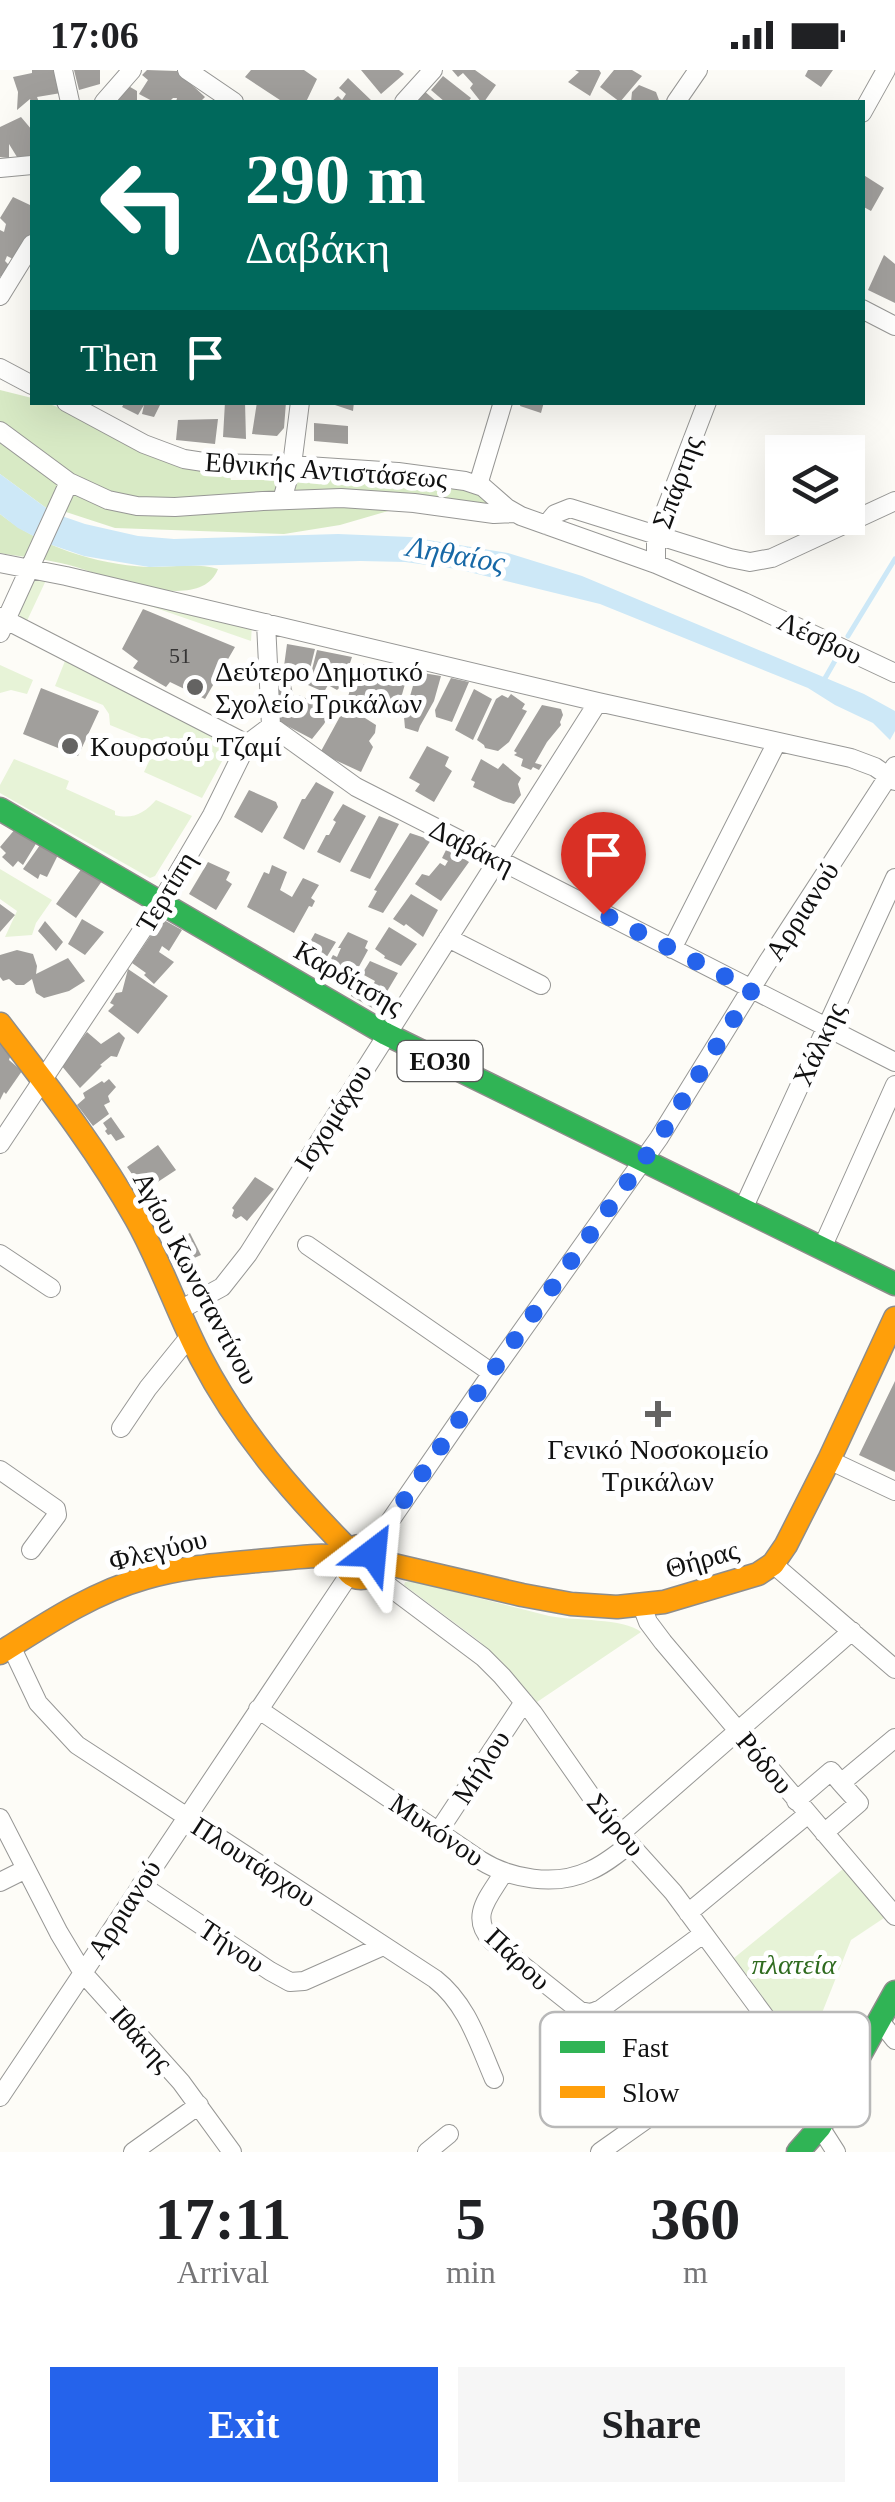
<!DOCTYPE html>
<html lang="en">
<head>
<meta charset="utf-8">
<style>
  :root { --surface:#fff; --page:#f6f6f6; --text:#202124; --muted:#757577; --accent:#2563eb }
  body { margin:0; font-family:Georgia,serif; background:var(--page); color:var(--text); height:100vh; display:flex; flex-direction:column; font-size:38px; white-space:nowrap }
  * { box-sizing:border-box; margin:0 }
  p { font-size:32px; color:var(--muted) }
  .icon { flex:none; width:55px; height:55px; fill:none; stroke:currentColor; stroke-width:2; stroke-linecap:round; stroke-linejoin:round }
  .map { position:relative; height:2082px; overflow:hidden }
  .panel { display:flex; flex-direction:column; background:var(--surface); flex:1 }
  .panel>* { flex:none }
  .hud { position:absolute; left:30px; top:30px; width:835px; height:305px; border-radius:0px; box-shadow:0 10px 40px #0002; background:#00695c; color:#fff; overflow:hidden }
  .buttons { position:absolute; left:765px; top:365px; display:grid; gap:20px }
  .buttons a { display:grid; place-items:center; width:100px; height:100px; border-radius:0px; background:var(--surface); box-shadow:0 10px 40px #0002; font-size:50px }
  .pin { position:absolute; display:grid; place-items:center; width:85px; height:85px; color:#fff; margin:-102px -42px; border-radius:50% 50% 50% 0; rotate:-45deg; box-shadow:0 0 10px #0007 }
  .pin .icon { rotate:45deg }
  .me { position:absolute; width:110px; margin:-55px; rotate:29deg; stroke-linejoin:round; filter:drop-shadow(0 0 8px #0008) }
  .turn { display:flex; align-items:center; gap:35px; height:210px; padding:0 50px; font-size:45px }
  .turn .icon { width:130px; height:130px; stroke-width:2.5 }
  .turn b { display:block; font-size:70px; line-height:85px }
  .then { display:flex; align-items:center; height:95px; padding:0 50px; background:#0003; gap:20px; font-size:38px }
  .eta { display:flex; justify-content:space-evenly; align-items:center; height:170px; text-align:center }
  .eta b { font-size:60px; font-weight:600; line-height:70px }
  .button { display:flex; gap:20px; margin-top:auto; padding:20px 50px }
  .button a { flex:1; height:115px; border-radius:0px; background:var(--accent); color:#fff; font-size:40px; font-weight:600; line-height:115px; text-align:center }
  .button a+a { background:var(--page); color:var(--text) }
  .status { display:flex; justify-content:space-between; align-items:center; height:70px; padding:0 50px; background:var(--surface); direction:ltr }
  .status svg { height:28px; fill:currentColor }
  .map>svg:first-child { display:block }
  .green { fill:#e7f3d7 }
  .forest { fill:#d8eac5 }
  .water { fill:#cde8f7 }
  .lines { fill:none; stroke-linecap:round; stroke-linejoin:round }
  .stream { stroke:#cde8f7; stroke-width:5 }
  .building { fill:#a19f9c }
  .street-casing { stroke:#979795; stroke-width:20 }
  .fast-casing { stroke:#8e8d8b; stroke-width:25 }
  .slow-casing { stroke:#8e8d8b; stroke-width:25 }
  .street { stroke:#fffffe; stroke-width:18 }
  .fast { stroke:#30b455; stroke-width:22 }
  .slow { stroke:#ff9f0a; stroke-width:22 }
  .route { stroke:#2563eb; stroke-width:18; stroke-dasharray:0 32.4 }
  .poi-dot { fill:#646362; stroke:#fff; stroke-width:4 }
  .labels { text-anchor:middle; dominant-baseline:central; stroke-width:10; stroke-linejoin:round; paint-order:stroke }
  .number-label { font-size:22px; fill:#353434 }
  .shield { fill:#fff; stroke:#585858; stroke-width:2.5 }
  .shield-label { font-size:25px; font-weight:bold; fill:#111 }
  .street-label { font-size:28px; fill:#111; stroke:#fff }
  .poi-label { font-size:28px; fill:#111; stroke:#fff; text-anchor:start }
  .park-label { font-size:28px; font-style:italic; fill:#2f6b1f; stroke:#fff }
  .water-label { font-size:30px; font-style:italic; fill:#1768a6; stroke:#fff }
  .key { fill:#fff; stroke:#b8b8b8; stroke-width:2.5 }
  .key-label { font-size:28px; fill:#111 }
</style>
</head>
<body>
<div class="status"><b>17:06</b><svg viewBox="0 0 49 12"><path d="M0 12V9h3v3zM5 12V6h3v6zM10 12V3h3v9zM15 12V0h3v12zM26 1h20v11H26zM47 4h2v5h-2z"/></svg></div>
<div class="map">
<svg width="895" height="2082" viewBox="0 0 895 2082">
  <rect width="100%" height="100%" fill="#fdfcf7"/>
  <path class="green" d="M33,504L48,506L25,555L12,549Z
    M124,527L252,554L251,571Z
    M67,586L233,671L202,728L144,702L151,687L144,669L110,655L109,644L103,635L55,616Z
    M0,595L33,610L27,624L11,620L0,623Z
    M14,689L69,711L66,719L115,741V745C132,750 145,743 156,730L192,746L155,806L150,808L0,723V715Z
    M0,799L52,830L36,853L32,865L5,867L17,841L0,829Z
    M412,1511L549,1546C574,1551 624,1548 641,1562L537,1632L501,1591L479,1571L404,1515L405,1512Z
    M843,1799L884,1848L851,1870L820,1948L794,1970L734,1888Z"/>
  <path class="forest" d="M0,320L32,328V332L46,333L55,336L116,364L228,398L231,410H294L304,401L367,403L480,421L490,432L491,436L426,430L340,455L284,464L115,458L66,442L53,443L0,404Z
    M0,444C42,477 94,494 147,497C172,498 194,492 218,499C200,546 102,504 69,495C46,489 23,487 0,483Z"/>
  <path class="water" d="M0,404L53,443L85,454L138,466L174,469L338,464L410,467L508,483L582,506L864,624L895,641V661L890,670L873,653L835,635L808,618L600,534L457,499L405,492L360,491L149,497L84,486L49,474L18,458L0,444Z"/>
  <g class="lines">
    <path class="stream" d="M848,566L895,489
      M824,610L836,589"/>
  </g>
  <path class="building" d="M32,0H55L61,23L37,27L39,32H31L30,29L17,40L18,22L13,7L32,3Z
    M74,0H100V14L79,20Z
    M147,0L177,1L205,27L200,32H176L177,28H173L169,32H154L139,24L148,10L142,5Z
    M251,0H304L317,9L306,32H283L245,7Z
    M361,0H399L404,4L381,24Z
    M452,0H475L496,15L484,32H481L470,18L473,14L463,3L458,7Z
    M575,0H599L601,3L590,26L568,12L579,2Z
    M614,0H632L642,6L620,32L600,17Z
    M808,0H833L821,17L805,6Z
    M443,6L471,28L468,32H445L431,20Z
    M348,8L373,32H331L338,26L342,30L346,24L339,18Z
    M125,14L137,21V32H111Z
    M639,15L656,22L659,30L657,32H631L632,22Z
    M423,20L437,32H412Z
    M21,47L32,60V88L17,87L9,74V88L0,87V57Z
    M862,104L884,118L871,141L862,136Z
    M13,127L30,135L32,129V165L15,190L7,186L5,191L12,198L4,209L0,206V160L4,162L6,154L0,148Z
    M884,185L895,194V233L868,220Z
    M125,332H156L160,335L154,347L142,344L144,335L138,345L122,337Z
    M225,332H245L246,369L223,367Z
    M257,332H286L284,358L277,366L252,364Z
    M329,332H354L353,341L329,333Z
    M521,332H544L541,343L520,336Z
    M218,349L215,374L176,370L178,350Z
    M314,353L348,356V374L314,371Z
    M143,539L235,577L205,629L170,612L166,617L133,598L138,591L122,579Z
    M287,574L315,579L306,615L282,611Z
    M317,580L352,587L343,614L337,620L328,615L324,622L308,615Z
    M358,593L381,598L379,606L383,602L407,607L397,642L390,647L371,640L373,631L364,628L347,630Z
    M417,602L441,606L434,631L420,656L418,662L405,658L404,647Z
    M451,608L469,612L452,652L436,647L435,640Z
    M277,614L291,615L295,632L299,625L313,632L315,627L334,632L328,640L330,643L324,654L312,669L278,651Z
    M41,618L99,641L78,686L23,664Z
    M474,619L492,629L473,670L455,660Z
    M511,624L525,634L522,639L527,641L509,672L498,681L485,678L484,675L477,670L496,629L502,625L508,628Z
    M542,635L561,639L563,645L560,652L561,655L547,672L535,693L542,695L539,700L533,697L531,700L521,696L523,689L514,685L517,683L514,681Z
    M343,641L365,648L376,655L375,663L369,671L373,677L361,702L320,683Z
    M427,676L449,687L445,696L452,701L434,732L415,721L420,714L409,708Z
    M481,689L498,699L503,693L521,708L518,714L521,725L514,734L503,731L473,717L475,712L471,710Z
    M316,712L334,722L304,780L283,768L302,729H305Z
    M249,720L276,732L278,737L262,763L234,747Z
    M343,734L366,746L340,793L317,782L326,765H329L336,752L333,750Z
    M379,746L399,754L370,809L350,801Z
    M16,758L37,772L23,795L18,791L13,797L2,787L6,783L0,777Z
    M410,763L431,770L383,843L368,837L377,821L374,820Z
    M40,775L59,783L47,807L40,804L38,809L23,799Z
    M447,778L469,792L441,831L415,814L422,804L429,806L440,793L445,796L448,791L442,788Z
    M208,792L230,802L226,810L232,814L216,840L189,824Z
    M272,795L287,802L280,820L292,827L303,808L319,815L311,828L315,831L312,837L309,836L294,863L247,837L264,802L269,804Z
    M82,798L102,811L76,848L56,834Z
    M411,824L438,840L423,867L406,854L404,856L393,849Z
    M0,834L15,845L0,862Z
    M82,849L104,862L85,885L68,874Z
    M162,849L182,860L169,881L162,876L159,882L174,892L154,914L144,905L146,903L132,893Z
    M45,851L63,872L56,881L38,861Z
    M389,857L417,874L401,896L384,888L385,886L375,879Z
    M348,862L368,871L365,878L368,880L356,902L353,901L344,918L322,905L333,885L337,887L341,878H338Z
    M315,863L336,872L318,901L299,891Z
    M17,880L33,884L37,896L36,904L68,888L85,911L69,921L44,928L36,923L32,909L24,915H16L9,909L3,911L0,907V885Z
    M370,891L398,903L376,940L351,926L356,915L370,921L375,911L362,904Z
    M128,899L168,926L138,964L108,941L114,935L110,933L116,923L122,922Z
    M87,962L101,974L119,962L125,968L117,987L111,986L100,995L102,996L80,1018L61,995Z
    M0,968L11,984L9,990L22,1001L6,1024L4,1022L0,1030Z
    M109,1009L116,1017L108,1026L110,1032L104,1035L109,1044L93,1056L77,1035L85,1028L83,1023L102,1011L104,1013Z
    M111,1047L125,1067L116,1071L111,1064L108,1065L105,1061L107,1059L103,1053Z
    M158,1075L176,1100L144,1121L127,1097Z
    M255,1107L274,1119L247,1151L241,1146L236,1149L232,1146L234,1140L232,1138Z
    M190,1163L201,1185L192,1189L188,1183L184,1185L181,1180L172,1184L167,1174Z
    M895,1311V1402L859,1385Z"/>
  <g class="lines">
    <g class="street-casing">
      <path id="street" d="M63,0L70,32
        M187,0L234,32
        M104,32L132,0
        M404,32L433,0
        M676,32L698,0
        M862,43L886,0
        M0,98L32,95
        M0,226L32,174
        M862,239L895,256
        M0,298L32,315
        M66,332L144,374L184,389L210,393L292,395L398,402L465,411L483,417L507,438L521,446L656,494L744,532L895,603
        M0,361L69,412L108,430L137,436L175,437L263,431L341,428L414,433L494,444L515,443
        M478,415L503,332
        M282,430L292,395L300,332
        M546,455L555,444L570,438L730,488L750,492L772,488L895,431
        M0,493L66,506L598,632L851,688L875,697L895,711
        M656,494V465L707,332
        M0,547L247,674
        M0,563L69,412
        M271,656L356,717L895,992
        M448,868L541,915
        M672,879L777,672
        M0,1074L161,832L212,745L247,674L271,656L266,553
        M743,1139L895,808
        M307,1175L492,1303
        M822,1178L895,1015
        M0,1184L51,1218
        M178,1241L222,1217L248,1184L598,632
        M121,1358L148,1318L190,1266
        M829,1390L895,1421
        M0,1400L56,1439L57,1445L31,1480
        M370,1480L492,1303L659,1068L767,893L895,696
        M773,1494L895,1599
        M373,1502L391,1518L483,1587L502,1606L533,1643L607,1749L673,1822L831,2036
        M642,1536L648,1552L663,1572L895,1846
        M11,1576L38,1633L77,1675L435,1909C467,1934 478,1972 494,2009
        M258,1639L480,1790C510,1809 555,1817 589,1801C604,1795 617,1784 630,1774
        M796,1731L831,1701L841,1713L895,1668
        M0,1748L59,1863L83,1903L181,2012L232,2082
        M438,1762L524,1632
        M824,1763L859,1733L841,1713
        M620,1764L852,1561
        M504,1802C490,1826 468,1846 492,1871L580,1941L591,1943L601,1939L703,1864
        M0,1812L26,1799
        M141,1815L270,1901L290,1912L304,1911L383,1876
        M688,1843L808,1744
        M880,1951L895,1970
        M0,2027L345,1511L348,1502
        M820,2057L836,2082
        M133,2082L199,2035
        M427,2082L449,2064
        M600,2082L773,1960"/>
    </g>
    <g class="fast-casing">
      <path id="fast" d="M0,739L386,964L895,1214
        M798,2082L820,2057L895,1922"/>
    </g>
    <g class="slow-casing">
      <path id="slow" d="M0,954C48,1017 97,1079 136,1149C161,1193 177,1242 201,1288C239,1361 292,1423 350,1481
        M345 1492a16 16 0 1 1 32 0a16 16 0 1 1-32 0Z
        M376,1491L522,1525L571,1534L617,1537L664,1532L758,1504L773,1494L786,1475L829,1390L895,1248
        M0,1583C46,1554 92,1523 145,1508C185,1496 227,1494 268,1490C295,1488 320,1483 346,1488"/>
    </g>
    <use href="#street" class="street"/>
    <use href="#fast" class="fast"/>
    <use href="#slow" class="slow"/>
  </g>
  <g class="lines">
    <path class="route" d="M373,1483L370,1480L492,1302L659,1068L752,920L603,844"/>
  </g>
  <g class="poi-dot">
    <circle cx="195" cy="617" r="10"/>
    <circle cx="70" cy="676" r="10"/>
    <path d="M653 1329h10v10h10v10h-10v10h-10v-10h-10v-10h10z"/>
  </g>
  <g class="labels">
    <g class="number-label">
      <text x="180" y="585">51</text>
    </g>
    <rect class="shield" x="397.5" y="971" width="85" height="40" rx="8"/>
    <g class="shield-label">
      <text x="440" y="991">ΕΟ30</text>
    </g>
    <g class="street-label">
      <text transform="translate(326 400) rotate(4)">Εθνικής Αντιστάσεως</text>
      <text transform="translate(677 412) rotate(-70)">Σπάρτης</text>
      <text transform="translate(820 568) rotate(25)">Λέσβου</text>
      <text transform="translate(472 777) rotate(27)">Δαβάκη</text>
      <text transform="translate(166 822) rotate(-59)">Τερτίπη</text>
      <text transform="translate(802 841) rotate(-57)">Αρριανού</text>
      <text transform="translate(349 908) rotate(30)">Καρδίτσης</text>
      <text transform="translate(819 974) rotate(-65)">Χάλκης</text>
      <text transform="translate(333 1047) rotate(-58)">Ισχομάχου</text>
      <text transform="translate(196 1208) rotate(62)">Αγίου Κωνσταντίνου</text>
      <text transform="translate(158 1480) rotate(-14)">Φλεγύου</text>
      <text transform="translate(702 1489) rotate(-16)">Θήρας</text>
      <text transform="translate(765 1693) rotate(50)">Ρόδου</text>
      <text transform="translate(481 1697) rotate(-57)">Μήλου</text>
      <text transform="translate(616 1755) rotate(50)">Σύρου</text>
      <text transform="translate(437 1760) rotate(34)">Μυκόνου</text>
      <text transform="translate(254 1792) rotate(33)">Πλουτάρχου</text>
      <text transform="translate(124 1839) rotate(-57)">Αρριανού</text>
      <text transform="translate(232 1876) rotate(34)">Τήνου</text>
      <text transform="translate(518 1889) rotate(43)">Πάρου</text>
      <text transform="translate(142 1969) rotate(48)">Ιθάκης</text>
    </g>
    <g class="poi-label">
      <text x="215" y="601">Δεύτερο Δημοτικό<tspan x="215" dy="32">Σχολείο Τρικάλων</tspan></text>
      <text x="90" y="676">Κουρσούμ Τζαμί</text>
      <text x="658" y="1379" text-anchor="middle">Γενικό Νοσοκομείο<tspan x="658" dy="32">Τρικάλων</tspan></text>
    </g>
    <g class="park-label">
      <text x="794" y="1894">πλατεία</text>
    </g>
    <g class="water-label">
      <text transform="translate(456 484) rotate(10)">Ληθαίος</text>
    </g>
  </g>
  <rect x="540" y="1942" width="330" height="115" rx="15" class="key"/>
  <rect x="560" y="1971" width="45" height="12" fill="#30b455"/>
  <rect x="560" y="2016" width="45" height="12" fill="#ff9f0a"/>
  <g class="key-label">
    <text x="622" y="1987">Fast</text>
    <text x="622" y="2032">Slow</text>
  </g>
</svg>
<div class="buttons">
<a><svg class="icon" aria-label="layers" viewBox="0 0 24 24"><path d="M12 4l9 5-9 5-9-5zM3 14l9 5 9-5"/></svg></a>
</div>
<div class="pin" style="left:603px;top:844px;background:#d93025"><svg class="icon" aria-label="arrive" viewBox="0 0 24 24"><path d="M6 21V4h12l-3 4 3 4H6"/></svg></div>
<svg class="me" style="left:373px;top:1483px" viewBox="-20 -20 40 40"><path d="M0-17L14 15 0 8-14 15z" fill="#2563eb" stroke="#fff" stroke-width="4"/></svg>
<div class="hud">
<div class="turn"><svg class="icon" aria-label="left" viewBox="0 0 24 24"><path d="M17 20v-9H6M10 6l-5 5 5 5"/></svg><div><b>290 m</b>Δαβάκη</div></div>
<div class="then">Then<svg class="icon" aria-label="arrive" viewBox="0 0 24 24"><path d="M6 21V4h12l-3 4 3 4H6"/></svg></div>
</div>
</div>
<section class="panel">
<div class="eta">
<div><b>17:11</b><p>Arrival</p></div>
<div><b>5</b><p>min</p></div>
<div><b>360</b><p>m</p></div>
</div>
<div class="button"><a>Exit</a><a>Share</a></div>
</section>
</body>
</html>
